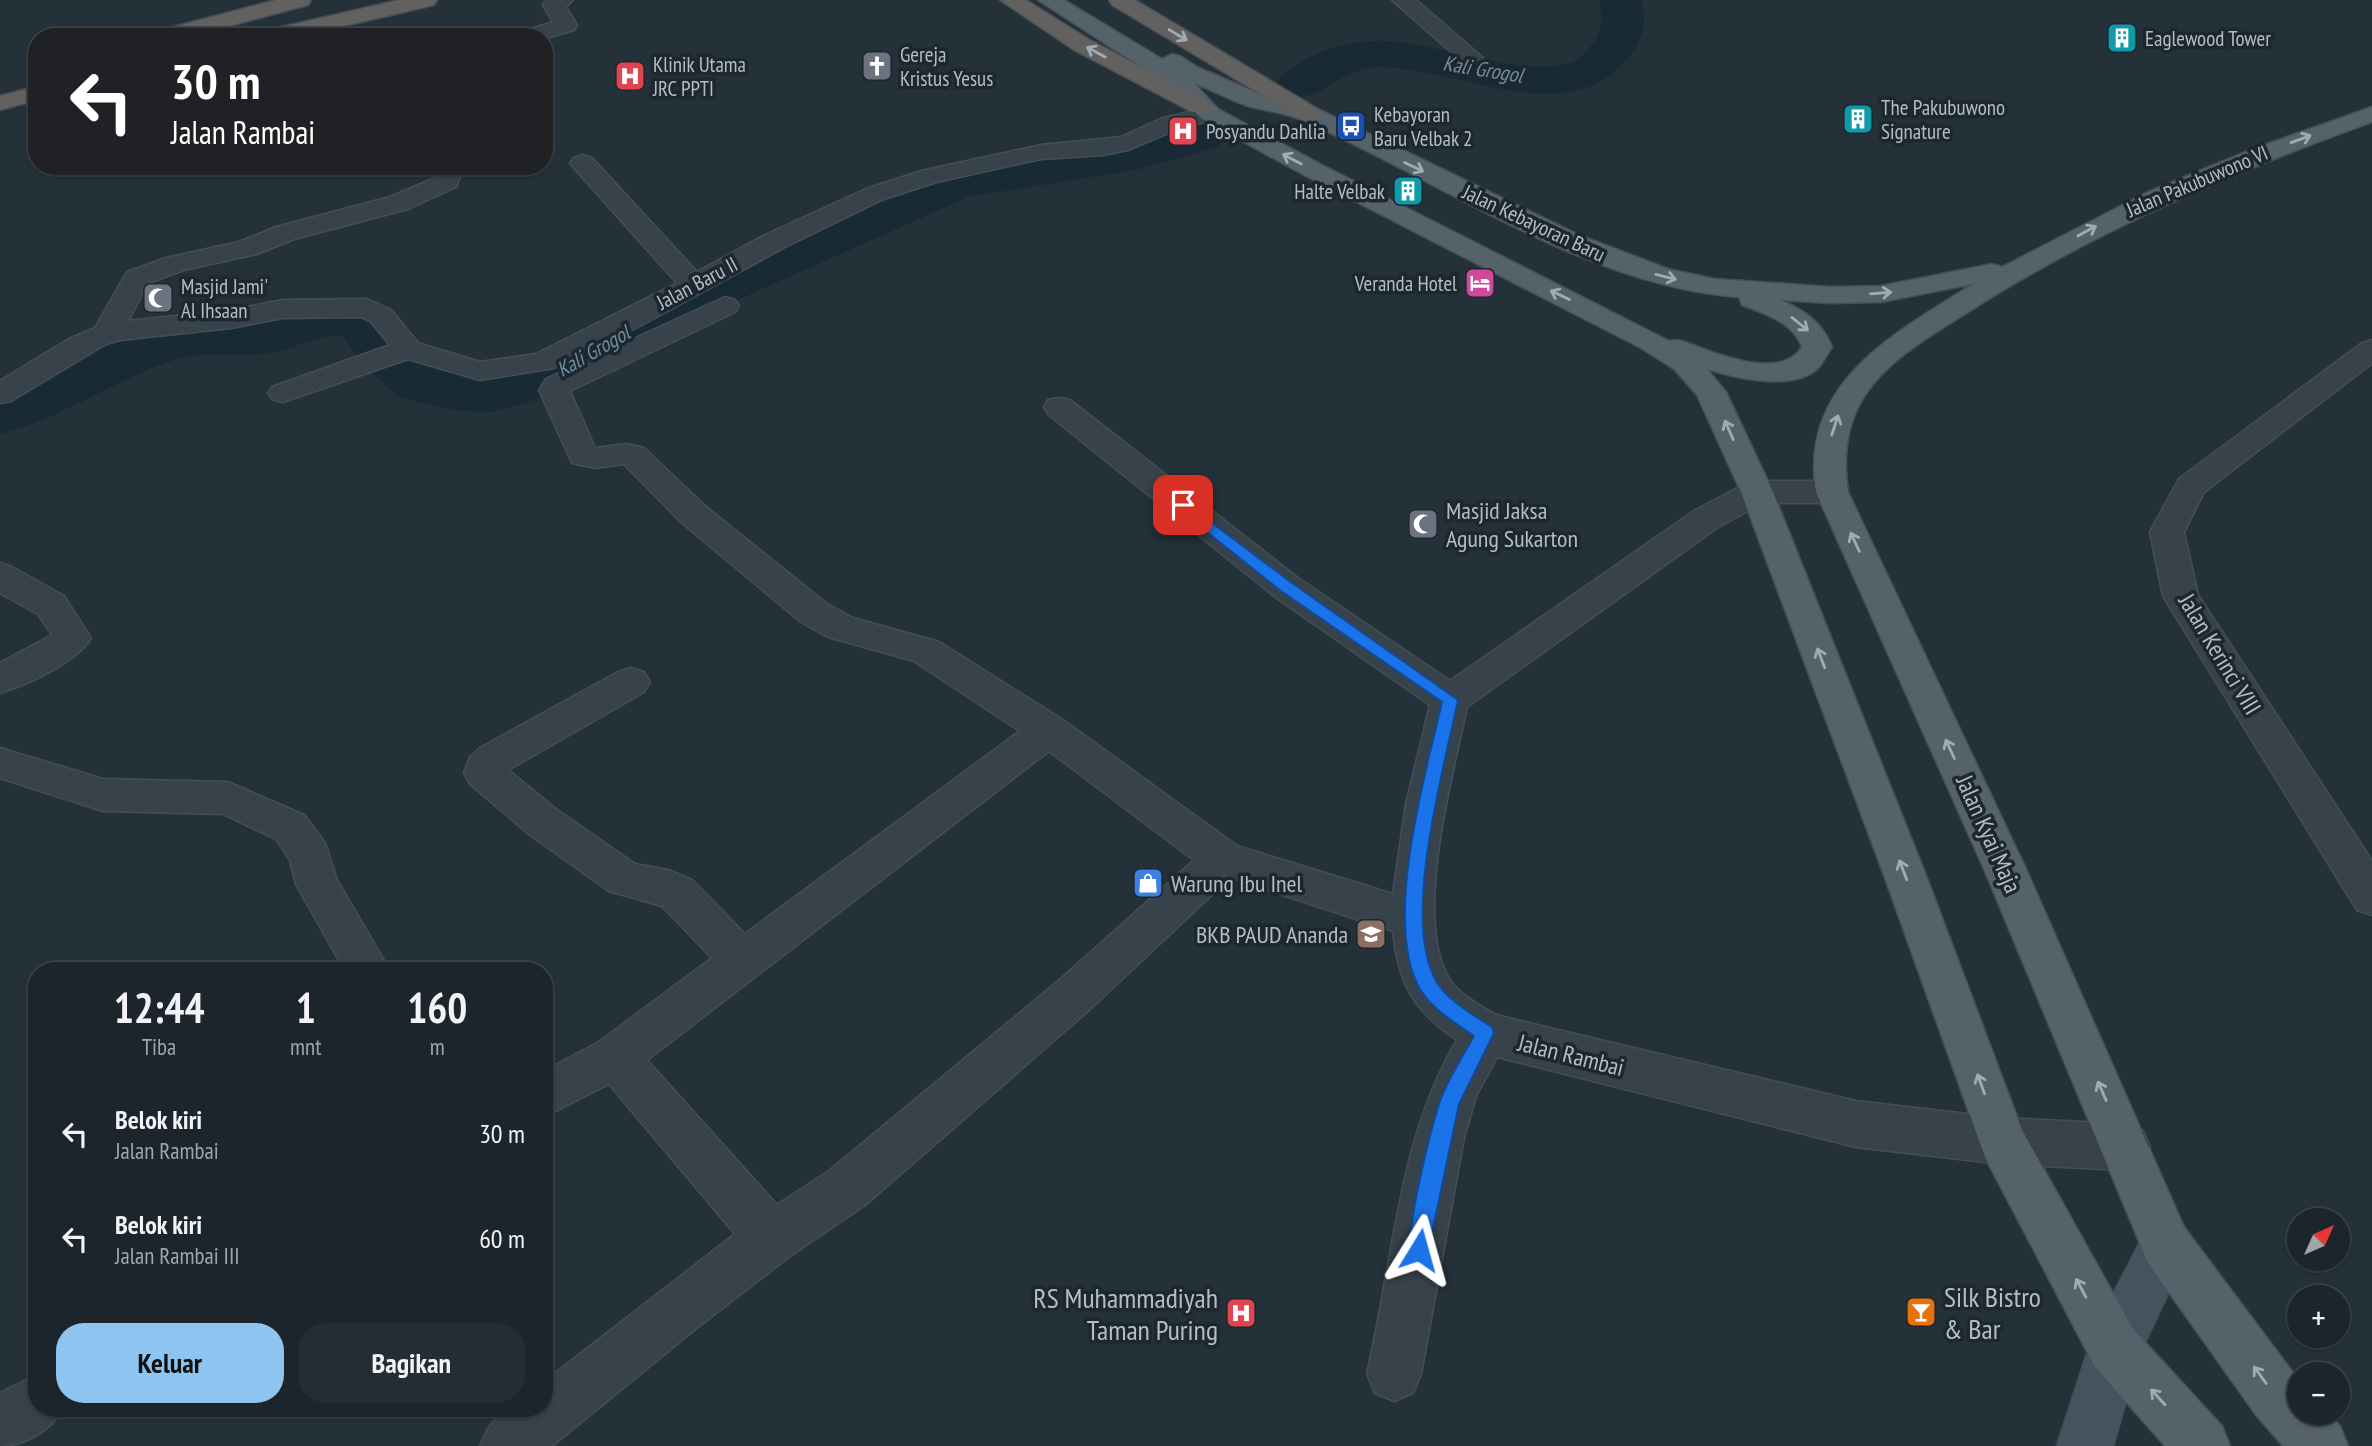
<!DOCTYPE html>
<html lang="id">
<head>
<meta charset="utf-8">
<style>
  :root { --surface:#1b252b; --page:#242d33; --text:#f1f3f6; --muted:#a0a5a9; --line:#394247; --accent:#8dc5f0 }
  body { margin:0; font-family:"PT Sans Narrow",sans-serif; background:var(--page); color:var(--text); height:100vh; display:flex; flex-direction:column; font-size:26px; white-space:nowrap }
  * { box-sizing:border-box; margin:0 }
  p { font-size:23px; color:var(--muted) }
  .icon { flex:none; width:38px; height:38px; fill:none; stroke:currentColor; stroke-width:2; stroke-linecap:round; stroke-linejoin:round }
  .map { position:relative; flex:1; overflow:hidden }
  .sheet { position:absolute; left:28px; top:962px; width:525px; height:455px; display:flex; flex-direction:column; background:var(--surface); border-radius:28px; box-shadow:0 2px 5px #0004,0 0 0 2px var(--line) }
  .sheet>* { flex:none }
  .guide { position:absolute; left:28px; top:28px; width:525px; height:147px; border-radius:28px; box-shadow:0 2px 5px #0004,0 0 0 2px var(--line); background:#202124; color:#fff; overflow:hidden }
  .needle { width:46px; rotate:45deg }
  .tools { position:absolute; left:2287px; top:1208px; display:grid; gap:14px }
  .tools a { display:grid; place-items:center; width:63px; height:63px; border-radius:50%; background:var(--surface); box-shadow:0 2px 5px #0004,0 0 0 2px var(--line); font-size:35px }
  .pin { position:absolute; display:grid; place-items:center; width:60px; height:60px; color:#fff; margin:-30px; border-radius:14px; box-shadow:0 4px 10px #0006 }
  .me { position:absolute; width:77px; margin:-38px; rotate:8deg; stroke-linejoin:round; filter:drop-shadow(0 0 5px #0008) }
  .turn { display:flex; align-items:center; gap:24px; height:147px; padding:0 28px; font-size:32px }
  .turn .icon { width:91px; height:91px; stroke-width:2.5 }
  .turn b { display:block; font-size:49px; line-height:60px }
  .eta { display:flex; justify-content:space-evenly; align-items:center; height:119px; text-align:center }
  .eta b { font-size:42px; font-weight:600; line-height:49px }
  .action { display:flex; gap:14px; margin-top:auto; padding:14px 28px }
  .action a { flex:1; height:80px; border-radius:28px; background:var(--accent); color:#111; font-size:28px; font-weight:600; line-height:80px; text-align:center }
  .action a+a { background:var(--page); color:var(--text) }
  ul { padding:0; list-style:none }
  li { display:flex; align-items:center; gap:21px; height:105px; padding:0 28px }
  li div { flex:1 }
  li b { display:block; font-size:26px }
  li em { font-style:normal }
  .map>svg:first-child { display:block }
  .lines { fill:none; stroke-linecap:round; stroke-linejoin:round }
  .river { fill:#182a36; fill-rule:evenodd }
  .minor-casing { stroke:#444e56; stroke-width:3 }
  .secondary-casing { stroke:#444e56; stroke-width:3 }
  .primary-casing { stroke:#444e56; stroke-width:3 }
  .trunk-casing { stroke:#434d55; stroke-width:3 }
  .minor { fill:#37424a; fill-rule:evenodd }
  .secondary { fill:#46525d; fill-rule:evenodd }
  .primary { fill:#55626a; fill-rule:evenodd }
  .trunk { fill:#626160; fill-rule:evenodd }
  .oneway { stroke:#a3abb2 }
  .oneway2 { stroke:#a0abb4 }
  .route { fill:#1a73e8; stroke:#114b97; stroke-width:2 }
  .labels { text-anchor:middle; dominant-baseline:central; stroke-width:7; stroke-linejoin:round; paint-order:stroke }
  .far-poi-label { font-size:21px; fill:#b3bdc6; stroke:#1d272f; text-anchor:start }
  .far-water-label { font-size:21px; font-style:italic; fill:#6e8ea2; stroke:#1d272f }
  .far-street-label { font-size:21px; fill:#b3bdc6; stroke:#1d272f }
  .poi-label { font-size:24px; fill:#b3bdc6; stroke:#1d272f; text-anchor:start }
  .street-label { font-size:24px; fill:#b3bdc6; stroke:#1d272f }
  .near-poi-label { font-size:28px; fill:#b3bdc6; stroke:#1d272f; text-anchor:start }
</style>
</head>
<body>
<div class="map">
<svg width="2372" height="1446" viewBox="0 0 2372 1446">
  <rect width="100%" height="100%" fill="#243139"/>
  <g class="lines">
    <path class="river" d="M1599,0H1641C1648,24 1643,40 1627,59C1568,133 1452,65 1376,67C1336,69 1324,105 1282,95L1275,85C1297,54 1350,39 1386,41C1435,43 1524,77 1567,64C1575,62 1583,55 1588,49C1603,34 1604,20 1599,0Z
      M1201,123L1218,127L1225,137L1218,147L1139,169L968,197L666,332L566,391L493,412L451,410L399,397L362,364L343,336C317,335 296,348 271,353C239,358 205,350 174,360C114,380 60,419 0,434V392L72,359L142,333L194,322L263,319L322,301L360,303L380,308L408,344L441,371L490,376L524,365L626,308L933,175L1013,158L1139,139Z"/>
    <g class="minor-casing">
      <path id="minor" d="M546,0H573L566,7L577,25L574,30L544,39V37H518L521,32L553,22L543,5Z
        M1392,0H1416L1484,59L1481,64H1465Z
        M495,30L507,32L510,37H484L487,32Z
        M1210,107L1218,109L1222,114L1218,119L1180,128L1128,150L1103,155L1041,159L937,182L884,199L785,247L638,327L554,368L480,380L408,359L283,402L272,399L268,393L272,387L390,345L371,322L361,317L283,318L231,328L120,340L106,344L11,401L0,403V381L69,339L95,328L127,272L166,258L239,242L276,227L390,197L435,178L438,166H464L456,187L408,209L294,239L257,254L184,270L148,283L128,321L231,310L283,300L367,299L391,310L418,343L480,362L536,354L677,283L574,168L570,163L574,158L583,155L592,158L697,272L765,235L866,189L921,171L1041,145L1121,137L1163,118Z
        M725,297L735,300L739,306L735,312L570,391L595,448L627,444L644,448L705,506L827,604L853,618L939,642L1063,720L1237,846L1393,894L1406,804L1430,705L1274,596L1048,414L1044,407L1048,400L1059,398L1070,400L1298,578L1450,681L1694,511L1745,484L1757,481H1832L1844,484L1848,492L1844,500L1832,503H1763L1718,527L1467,707C1453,774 1414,912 1447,975C1456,993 1479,1005 1496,1015L1856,1101L2002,1118L2126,1124L2143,1131L2150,1147L2143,1163L2126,1170L2002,1164L1856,1147L1497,1057L1476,1096L1464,1138L1421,1374L1413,1393L1394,1401L1375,1393L1367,1374C1393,1263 1398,1139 1457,1040C1413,1011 1398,982 1393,931L1230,878L1088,1011L865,1205L790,1256L694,1330L552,1446H480C495,1409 507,1409 544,1409V1382L735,1234L609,1084L544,1117V1071L599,1042L712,958L662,906L609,891L529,834L470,784L464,773L470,757L480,748L618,672L631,668L644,672L650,682L644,692L508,770L557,810L635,864L668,870L692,880L745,934L1020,731L914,661L828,637L801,622L681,522L624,464L595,468L572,463L539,390L546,379ZM1049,751L1194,860L1056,983L829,1171L777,1205L647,1060Z
        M2372,340V363L2204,492L2184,532L2198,595L2372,861V915L2357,910L2163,596L2150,532L2179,479L2362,343Z
        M0,563L12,567L64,596L91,638C77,662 27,685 0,693V663L52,635L38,614L0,593Z
        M0,748L103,779L228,782L304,815L325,843L337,880L390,971H345L296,884L290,860L276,839L223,814L103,811L0,778Z
        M37,1375V1409H62C52,1431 23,1446 0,1446V1393Z"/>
    </g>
    <g class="secondary-casing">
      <path id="secondary" d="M2166,1220L2184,1227L2191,1245L2139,1355L2113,1446H2057L2095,1329L2148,1227Z"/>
    </g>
    <g class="primary-casing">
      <path id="primary" d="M1038,0H1064L1162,59L1172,54L1180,56L1197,67L1262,95L1318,109L1579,235L1668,269L1715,279L1831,287L1881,286L1992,264L2002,267L2146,193L2253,149L2372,107V122C2231,173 2095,231 1968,312C1932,335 1890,358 1865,395C1846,424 1843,458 1848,492L2026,869L2184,1227L2300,1382V1412H2327L2340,1426L2348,1446H2283L2256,1415L2148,1263L1984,869L1816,492C1799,382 1894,334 1973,284L1881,302L1831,303L1780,300C1804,310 1822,322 1832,347C1828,353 1824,360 1820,366C1796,393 1736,378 1707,369L1726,392L1773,492L1927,878L2022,1130L2133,1329L2222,1426L2230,1446H2165L2095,1367L1985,1157L1885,878L1741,492L1697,395L1674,369L1641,348L1304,175L1202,119L1166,83ZM1194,83C1212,90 1230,100 1248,106C1266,111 1287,113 1304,121C1441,181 1588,287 1739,297L1742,305C1765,314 1793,322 1802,347C1782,378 1729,358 1701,348C1690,344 1680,338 1669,341L1322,165L1218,109Z"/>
    </g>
    <g class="trunk-casing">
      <path id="trunk" d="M276,0H311L308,5L188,37H151L154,32Z
        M399,0H437L434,5L297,37H257L260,32Z
        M1000,0H1026L1090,40L1208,102L1212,107L1208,112H1192L1074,50Z
        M1109,0H1135L1318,109L1322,114L1318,119L1310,121L1302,119L1112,5Z
        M37,86V100L0,110V96Z"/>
    </g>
    <use href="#minor" class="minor"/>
    <use href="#secondary" class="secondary"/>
    <use href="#primary" class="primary"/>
    <use href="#trunk" class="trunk"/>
  </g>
  <defs><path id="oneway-shaft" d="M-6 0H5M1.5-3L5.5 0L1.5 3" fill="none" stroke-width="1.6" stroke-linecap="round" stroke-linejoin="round" transform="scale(1.75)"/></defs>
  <g class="oneway">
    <use href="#oneway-shaft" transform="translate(1178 35) rotate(31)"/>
    <use href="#oneway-shaft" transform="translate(1096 52) rotate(-151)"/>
  </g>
  <g class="oneway2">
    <use href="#oneway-shaft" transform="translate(2301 139) rotate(-20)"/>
    <use href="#oneway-shaft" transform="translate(1292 159) rotate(-152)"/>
    <use href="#oneway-shaft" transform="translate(1414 167) rotate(26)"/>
    <use href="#oneway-shaft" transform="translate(2087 231) rotate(-29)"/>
    <use href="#oneway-shaft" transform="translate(1666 277) rotate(14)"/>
    <use href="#oneway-shaft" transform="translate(1881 293) rotate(-5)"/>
    <use href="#oneway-shaft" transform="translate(1560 295) rotate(-154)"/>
    <use href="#oneway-shaft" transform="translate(1800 324) rotate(39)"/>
    <use href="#oneway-shaft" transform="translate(1835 425) rotate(-72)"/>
    <use href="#oneway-shaft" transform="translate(1729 430) rotate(-114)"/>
    <use href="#oneway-shaft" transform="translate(1855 542) rotate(-115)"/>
    <use href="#oneway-shaft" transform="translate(1821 658) rotate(-111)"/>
    <use href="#oneway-shaft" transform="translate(1950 749) rotate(-115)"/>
    <use href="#oneway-shaft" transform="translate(1903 870) rotate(-111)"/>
    <use href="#oneway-shaft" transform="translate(1981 1084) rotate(-110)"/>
    <use href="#oneway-shaft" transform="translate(2102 1091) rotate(-114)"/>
    <use href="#oneway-shaft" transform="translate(2081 1288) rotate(-118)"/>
    <use href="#oneway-shaft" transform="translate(2260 1375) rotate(-126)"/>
    <use href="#oneway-shaft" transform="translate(2158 1397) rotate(-132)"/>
  </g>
  <path class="route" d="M1183,501L1292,583L1458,700C1444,768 1402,917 1435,979C1446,1000 1472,1014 1492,1027L1494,1033L1459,1104L1427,1257L1419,1260L1412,1257C1403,1237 1431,1130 1439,1104C1447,1080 1462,1058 1474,1036C1455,1023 1434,1010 1421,991C1381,925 1426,774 1442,702L1281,591L1178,509V502Z"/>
  <defs>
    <g id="building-square" transform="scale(1.575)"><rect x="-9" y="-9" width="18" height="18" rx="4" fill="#0f9aa8" stroke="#1d272f"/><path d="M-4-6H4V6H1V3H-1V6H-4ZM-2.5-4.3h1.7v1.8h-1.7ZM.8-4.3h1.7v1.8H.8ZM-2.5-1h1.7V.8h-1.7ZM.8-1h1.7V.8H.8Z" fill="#fff"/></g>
    <g id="church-square" transform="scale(1.575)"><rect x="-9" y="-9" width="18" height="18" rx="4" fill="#6b7280" stroke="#1d272f"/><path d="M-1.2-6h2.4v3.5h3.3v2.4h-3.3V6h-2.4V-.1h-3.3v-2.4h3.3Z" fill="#fff"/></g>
    <g id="hospital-square" transform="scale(1.575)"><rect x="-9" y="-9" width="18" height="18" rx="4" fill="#e0444e" stroke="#1d272f"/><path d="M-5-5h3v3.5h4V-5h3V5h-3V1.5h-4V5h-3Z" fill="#fff"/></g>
    <g id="bus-square" transform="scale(1.575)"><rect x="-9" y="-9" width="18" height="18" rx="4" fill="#1a4fb4" stroke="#1d272f"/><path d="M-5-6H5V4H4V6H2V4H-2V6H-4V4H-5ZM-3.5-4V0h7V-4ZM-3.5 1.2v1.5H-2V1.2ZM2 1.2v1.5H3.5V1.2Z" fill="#fff"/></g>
    <g id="hotel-square" transform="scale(1.575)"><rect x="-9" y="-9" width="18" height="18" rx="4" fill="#d1479c" stroke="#1d272f"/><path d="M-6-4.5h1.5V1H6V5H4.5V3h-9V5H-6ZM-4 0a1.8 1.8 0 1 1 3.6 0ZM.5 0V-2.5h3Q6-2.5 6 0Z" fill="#fff"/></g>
    <g id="mosque-square" transform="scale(1.575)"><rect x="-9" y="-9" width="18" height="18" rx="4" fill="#6b7280" stroke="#1d272f"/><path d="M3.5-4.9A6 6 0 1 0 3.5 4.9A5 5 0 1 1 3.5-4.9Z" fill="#fff"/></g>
    <g id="shop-square" transform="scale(1.575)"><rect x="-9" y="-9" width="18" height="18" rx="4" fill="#3f7fe0" stroke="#1d272f"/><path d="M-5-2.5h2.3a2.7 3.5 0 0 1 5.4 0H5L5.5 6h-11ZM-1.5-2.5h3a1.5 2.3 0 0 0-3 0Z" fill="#fff"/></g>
    <g id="school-square" transform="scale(1.575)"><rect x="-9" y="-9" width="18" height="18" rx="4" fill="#8d6e63" stroke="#1d272f"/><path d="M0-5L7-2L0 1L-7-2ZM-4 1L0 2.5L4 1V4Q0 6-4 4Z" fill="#fff"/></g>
    <g id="bar-square" transform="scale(1.575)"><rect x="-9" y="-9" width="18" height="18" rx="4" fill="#e8710a" stroke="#1d272f"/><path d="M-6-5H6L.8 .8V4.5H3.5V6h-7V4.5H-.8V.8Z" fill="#fff"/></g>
  </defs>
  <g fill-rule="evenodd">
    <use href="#building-square" x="2122" y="38"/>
    <use href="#church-square" x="877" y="66"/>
    <use href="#hospital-square" x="630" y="76"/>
    <use href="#building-square" x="1858" y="119"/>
    <use href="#bus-square" x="1351" y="126"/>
    <use href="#hospital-square" x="1183" y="131"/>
    <use href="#building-square" x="1408" y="191"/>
    <use href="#hotel-square" x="1480" y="283"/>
    <use href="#mosque-square" x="158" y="298"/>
    <use href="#mosque-square" x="1423" y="524"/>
    <use href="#shop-square" x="1148" y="883"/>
    <use href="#school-square" x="1371" y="934"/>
    <use href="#bar-square" x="1921" y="1312"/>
    <use href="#hospital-square" x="1241" y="1313"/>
  </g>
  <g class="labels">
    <g class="far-poi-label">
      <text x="2145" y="38">Eaglewood Tower</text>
      <text x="900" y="54">Gereja<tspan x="900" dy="24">Kristus Yesus</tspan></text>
      <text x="653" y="64">Klinik Utama<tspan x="653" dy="24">JRC PPTI</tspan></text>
      <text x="1881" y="107">The Pakubuwono<tspan x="1881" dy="24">Signature</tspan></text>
      <text x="1374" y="114">Kebayoran<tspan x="1374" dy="24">Baru Velbak 2</tspan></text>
      <text x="1206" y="131">Posyandu Dahlia</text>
      <text x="1385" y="191" text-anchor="end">Halte Velbak</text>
      <text x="1457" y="283" text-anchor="end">Veranda Hotel</text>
      <text x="181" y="286">Masjid Jami'<tspan x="181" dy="24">Al Ihsaan</tspan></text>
    </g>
    <g class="far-water-label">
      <text transform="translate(1483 69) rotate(9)">Kali Grogol</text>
      <text transform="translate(593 351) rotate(-30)">Kali Grogol</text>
    </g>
    <g class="far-street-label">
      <text transform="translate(2197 181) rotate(-23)">Jalan Pakubuwono VI</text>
      <text transform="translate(1534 223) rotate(25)">Jalan Kebayoran Baru</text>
      <text transform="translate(697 283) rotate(-28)">Jalan Baru II</text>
    </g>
    <g class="poi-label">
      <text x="1446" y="510">Masjid Jaksa<tspan x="1446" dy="28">Agung Sukarton</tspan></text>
      <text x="1171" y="883">Warung Ibu Inel</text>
      <text x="1348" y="934" text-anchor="end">BKB PAUD Ananda</text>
    </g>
    <g class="street-label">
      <text transform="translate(2220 654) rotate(59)">Jalan Kerinci VIII</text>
      <text transform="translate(1989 834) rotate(66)">Jalan Kyai Maja</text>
      <text transform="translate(1571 1055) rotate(14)">Jalan Rambai</text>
    </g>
    <g class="near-poi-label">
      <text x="1944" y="1296">Silk Bistro<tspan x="1944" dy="32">&amp; Bar</tspan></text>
      <text x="1218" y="1297" text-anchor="end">RS Muhammadiyah<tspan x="1218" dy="32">Taman Puring</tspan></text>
    </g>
  </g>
</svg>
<div class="tools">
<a><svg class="needle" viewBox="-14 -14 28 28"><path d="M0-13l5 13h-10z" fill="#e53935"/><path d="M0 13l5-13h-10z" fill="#a0a5a9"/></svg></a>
<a>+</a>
<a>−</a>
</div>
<div class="pin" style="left:1183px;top:505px;background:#d93025"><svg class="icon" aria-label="arrive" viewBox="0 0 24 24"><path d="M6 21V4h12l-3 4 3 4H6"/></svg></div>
<svg class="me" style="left:1419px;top:1250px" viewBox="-20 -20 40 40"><path d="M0-17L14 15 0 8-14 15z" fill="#1a73e8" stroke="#fff" stroke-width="4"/></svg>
<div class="guide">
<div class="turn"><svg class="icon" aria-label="left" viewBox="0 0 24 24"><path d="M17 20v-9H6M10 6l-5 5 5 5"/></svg><div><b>30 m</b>Jalan Rambai</div></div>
</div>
<section class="sheet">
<div class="eta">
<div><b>12:44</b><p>Tiba</p></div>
<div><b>1</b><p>mnt</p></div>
<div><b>160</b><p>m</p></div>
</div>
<ul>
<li><svg class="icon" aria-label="left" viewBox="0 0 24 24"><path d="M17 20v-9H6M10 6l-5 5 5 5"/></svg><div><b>Belok kiri</b><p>Jalan Rambai</p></div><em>30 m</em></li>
<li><svg class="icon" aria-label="left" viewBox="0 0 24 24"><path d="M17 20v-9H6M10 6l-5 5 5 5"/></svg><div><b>Belok kiri</b><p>Jalan Rambai III</p></div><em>60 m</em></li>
</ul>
<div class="action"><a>Keluar</a><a>Bagikan</a></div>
</section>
</div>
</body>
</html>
